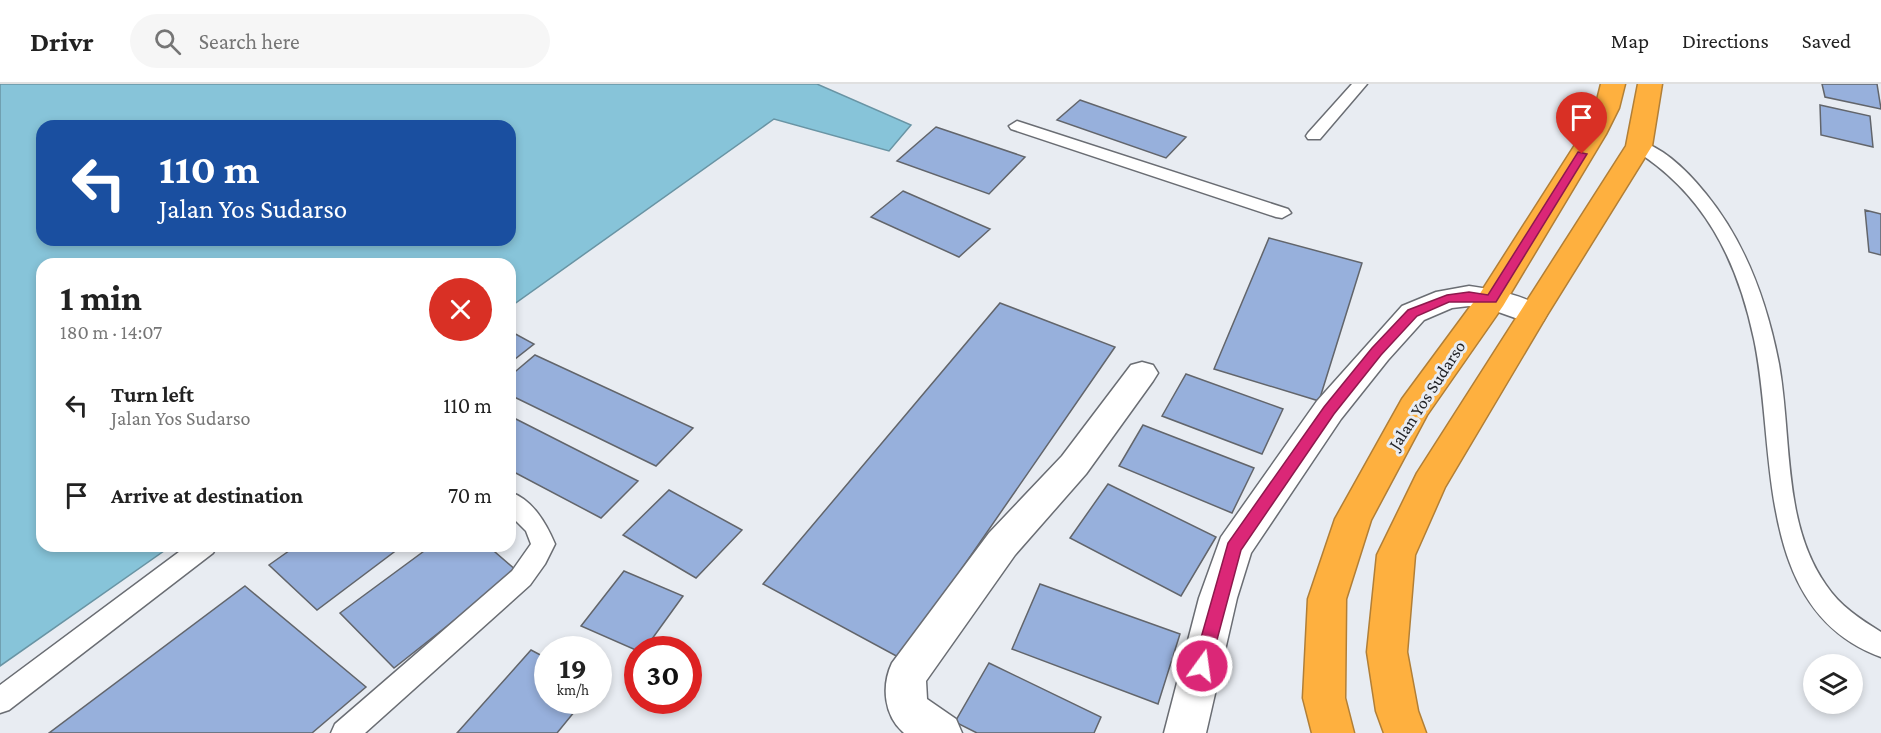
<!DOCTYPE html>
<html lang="en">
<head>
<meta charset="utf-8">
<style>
  :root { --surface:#fff; --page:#f6f6f6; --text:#222; --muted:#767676; --line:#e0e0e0 }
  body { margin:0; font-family:"Crimson Pro",serif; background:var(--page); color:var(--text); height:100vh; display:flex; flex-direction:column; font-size:22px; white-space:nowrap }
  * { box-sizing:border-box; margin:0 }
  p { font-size:20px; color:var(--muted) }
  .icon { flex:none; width:33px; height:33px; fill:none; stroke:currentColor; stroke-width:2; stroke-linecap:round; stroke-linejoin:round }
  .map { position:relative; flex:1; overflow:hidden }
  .drawer { position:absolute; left:36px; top:174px; width:480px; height:294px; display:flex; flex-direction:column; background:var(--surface); border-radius:18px; box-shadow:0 3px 9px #0003 }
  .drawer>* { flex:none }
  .banner { position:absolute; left:36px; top:36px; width:480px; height:126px; border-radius:18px; box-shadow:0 3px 9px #0003; background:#1a4fa0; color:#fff; overflow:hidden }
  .buttons { position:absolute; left:1803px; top:570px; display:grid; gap:12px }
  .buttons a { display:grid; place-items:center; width:60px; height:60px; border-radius:50%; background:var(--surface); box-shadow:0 3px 9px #0003; font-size:30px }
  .speed { position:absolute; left:534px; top:552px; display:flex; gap:12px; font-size:30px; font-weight:700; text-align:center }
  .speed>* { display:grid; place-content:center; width:78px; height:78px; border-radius:50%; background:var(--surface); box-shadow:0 3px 9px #0003; line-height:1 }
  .speed small { font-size:15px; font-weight:400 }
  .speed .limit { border:9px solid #d22; background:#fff; color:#111 }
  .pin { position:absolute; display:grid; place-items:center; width:51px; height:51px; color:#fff; margin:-62px -26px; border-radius:50% 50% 50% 0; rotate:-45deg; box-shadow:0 0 6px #0007 }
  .pin .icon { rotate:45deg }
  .me { position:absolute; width:66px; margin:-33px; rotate:14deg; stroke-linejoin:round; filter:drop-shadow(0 0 4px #0008) }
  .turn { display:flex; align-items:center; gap:21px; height:126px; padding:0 24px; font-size:27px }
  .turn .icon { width:78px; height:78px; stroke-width:2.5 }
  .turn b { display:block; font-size:42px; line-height:51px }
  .round { display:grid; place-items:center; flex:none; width:63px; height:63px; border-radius:32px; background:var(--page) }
  .summary { display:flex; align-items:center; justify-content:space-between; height:102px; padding:0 24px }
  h1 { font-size:36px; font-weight:700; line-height:45px }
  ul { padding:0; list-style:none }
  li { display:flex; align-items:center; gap:18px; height:90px; padding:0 24px }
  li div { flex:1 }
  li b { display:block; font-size:22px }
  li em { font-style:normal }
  header { display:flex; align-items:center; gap:36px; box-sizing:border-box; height:84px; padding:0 30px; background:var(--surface); border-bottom:2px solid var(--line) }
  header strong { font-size:28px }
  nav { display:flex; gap:33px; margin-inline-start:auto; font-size:21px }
  .search { width:420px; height:54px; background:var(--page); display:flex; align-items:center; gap:15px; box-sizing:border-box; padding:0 21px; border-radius:33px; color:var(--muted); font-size:22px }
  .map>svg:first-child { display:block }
  .water { fill:#87c4d9; stroke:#6994a4; stroke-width:1.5; fill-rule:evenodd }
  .building { fill:#97b0dc; stroke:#62656b; stroke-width:1.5 }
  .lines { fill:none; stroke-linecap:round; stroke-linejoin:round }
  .lane-casing { stroke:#6a6d73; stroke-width:3 }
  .street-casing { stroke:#6a6d73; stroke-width:3 }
  .highway-casing { stroke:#b17f37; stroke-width:3 }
  .lane { fill:#fff; fill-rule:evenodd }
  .street { fill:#fff; fill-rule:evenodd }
  .highway { fill:#feb03f; fill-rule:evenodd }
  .route { fill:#db2777; stroke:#8e194d; stroke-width:1.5 }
  .labels { text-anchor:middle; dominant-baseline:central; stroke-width:6; stroke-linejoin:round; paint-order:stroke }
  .street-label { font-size:18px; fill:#232427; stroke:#e8ecf2 }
</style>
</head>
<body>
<header>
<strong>Drivr</strong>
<div class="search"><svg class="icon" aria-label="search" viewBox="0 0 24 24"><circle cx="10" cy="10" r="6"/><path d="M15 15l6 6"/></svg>Search here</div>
<nav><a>Map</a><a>Directions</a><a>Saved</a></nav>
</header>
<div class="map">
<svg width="1881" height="649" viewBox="0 0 1881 649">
  <rect width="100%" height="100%" fill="#e8ecf2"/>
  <path class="water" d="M0,0H817L911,41L889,67L774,35L510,223V180H42V462H171L0,582ZM42,42H510V156H42Z"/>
  <path class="building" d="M1822,0H1877L1881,25L1825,13Z
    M1080,16L1186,53L1166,74L1057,36Z
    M1820,21L1870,32L1873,63L1821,51Z
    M936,43L1025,73L989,110L897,77Z
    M903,107L990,145L959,173L871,133Z
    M1865,126L1881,130V171L1869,168Z
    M1269,154L1362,179L1319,317L1214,285Z
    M1000,219L1115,263L900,574L763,500Z
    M510,247L534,260L510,279Z
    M535,271L693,344L656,382L510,311V292Z
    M1186,290L1283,325L1262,370L1162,332Z
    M510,332L638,397L601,434L510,386Z
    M1143,341L1254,384L1232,429L1119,382Z
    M1108,400L1216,453L1181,512L1070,454Z
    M669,406L742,446L696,494L623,451Z
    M296,462H402L317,526L269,481Z
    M431,462H488L517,487L394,584L340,529Z
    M624,487L683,512L644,566L638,567L581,542Z
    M1040,500L1180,550L1158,620L1012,565Z
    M245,502L366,603L312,649H49Z
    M531,566L548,575V616H584L557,649H457Z
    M989,579L1101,633L1094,649H977L955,638Z"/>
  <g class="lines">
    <g class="lane-casing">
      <path id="lane" d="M1352,0H1367L1320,55H1308L1306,52L1308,49Z
        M1017,37L1288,125L1291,129L1282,134L1276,133L1011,45L1009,42Z
        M1639,57C1665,64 1690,90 1706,110C1746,159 1767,218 1779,280C1792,352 1782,439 1826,501C1840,522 1860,535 1881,548V573C1752,526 1777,362 1754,255C1737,175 1704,109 1633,65L1631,62Z
        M510,408C533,416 546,439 555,460L545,480L530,501L365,649H331L335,640L512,487L531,460L526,447L510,431Z
        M187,462H217L213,469L9,626L0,629V601Z"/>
    </g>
    <g class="street-casing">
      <path id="street" d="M1469,202C1489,205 1536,212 1547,230L1543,237L1532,240L1487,224L1469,222L1452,224L1424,236L1388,276L1341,335L1251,469L1237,514L1206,649H1164L1199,514L1221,453L1317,317L1402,222L1436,208Z
        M1142,278L1153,281L1158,289L1153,297L1086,390L1015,471L926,597L927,615L956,635L962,649H904C884,632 881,602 892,579L989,449L1062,372L1131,281Z"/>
    </g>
    <g class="highway-casing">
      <path id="highway" d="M1601,0H1625L1619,24L1606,50L1503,222L1427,331L1371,436L1346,515L1345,614L1354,649H1312L1303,614L1308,515L1335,435L1402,315L1481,208L1582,50L1595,24Z
        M1638,0H1662L1652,62L1547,231L1445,403L1415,471L1407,568L1418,627L1426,649H1384L1376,627L1367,568L1377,471L1417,389L1626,62Z"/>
    </g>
    <use href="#lane" class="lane"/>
    <use href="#street" class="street"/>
    <use href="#highway" class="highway"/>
  </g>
  <path class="route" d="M1578,68L1587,70L1496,218H1449L1417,232L1381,271L1334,330L1241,466L1210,582L1207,587L1202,589L1196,587L1193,582L1228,459L1324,323L1372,264L1408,226L1447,211L1469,208L1488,211Z"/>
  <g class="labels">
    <g class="street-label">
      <text transform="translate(1427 311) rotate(-57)">Jalan Yos Sudarso</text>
    </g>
  </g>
</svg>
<div class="buttons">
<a><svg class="icon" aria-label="layers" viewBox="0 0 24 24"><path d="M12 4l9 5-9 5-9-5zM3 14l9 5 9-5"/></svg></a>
</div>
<div class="speed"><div>19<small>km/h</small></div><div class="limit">30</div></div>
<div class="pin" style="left:1582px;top:70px;background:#d93025"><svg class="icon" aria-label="arrive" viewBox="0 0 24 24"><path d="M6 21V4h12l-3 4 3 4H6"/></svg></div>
<svg class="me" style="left:1202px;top:582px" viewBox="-20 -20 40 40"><circle r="17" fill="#db2777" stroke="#fff" stroke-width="3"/><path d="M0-11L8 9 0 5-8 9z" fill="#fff"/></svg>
<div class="banner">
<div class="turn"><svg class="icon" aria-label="left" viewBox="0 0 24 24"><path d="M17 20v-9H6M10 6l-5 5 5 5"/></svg><div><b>110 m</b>Jalan Yos Sudarso</div></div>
</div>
<section class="drawer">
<div class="summary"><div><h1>1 min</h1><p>180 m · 14:07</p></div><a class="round" style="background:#d93025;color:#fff"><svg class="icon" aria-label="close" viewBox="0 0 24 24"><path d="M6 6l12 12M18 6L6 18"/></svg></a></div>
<ul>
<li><svg class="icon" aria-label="left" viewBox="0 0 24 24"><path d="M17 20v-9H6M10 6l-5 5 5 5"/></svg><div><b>Turn left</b><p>Jalan Yos Sudarso</p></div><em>110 m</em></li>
<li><svg class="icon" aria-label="arrive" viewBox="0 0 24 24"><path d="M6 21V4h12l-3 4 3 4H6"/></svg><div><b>Arrive at destination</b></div><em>70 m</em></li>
</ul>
</section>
</div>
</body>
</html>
